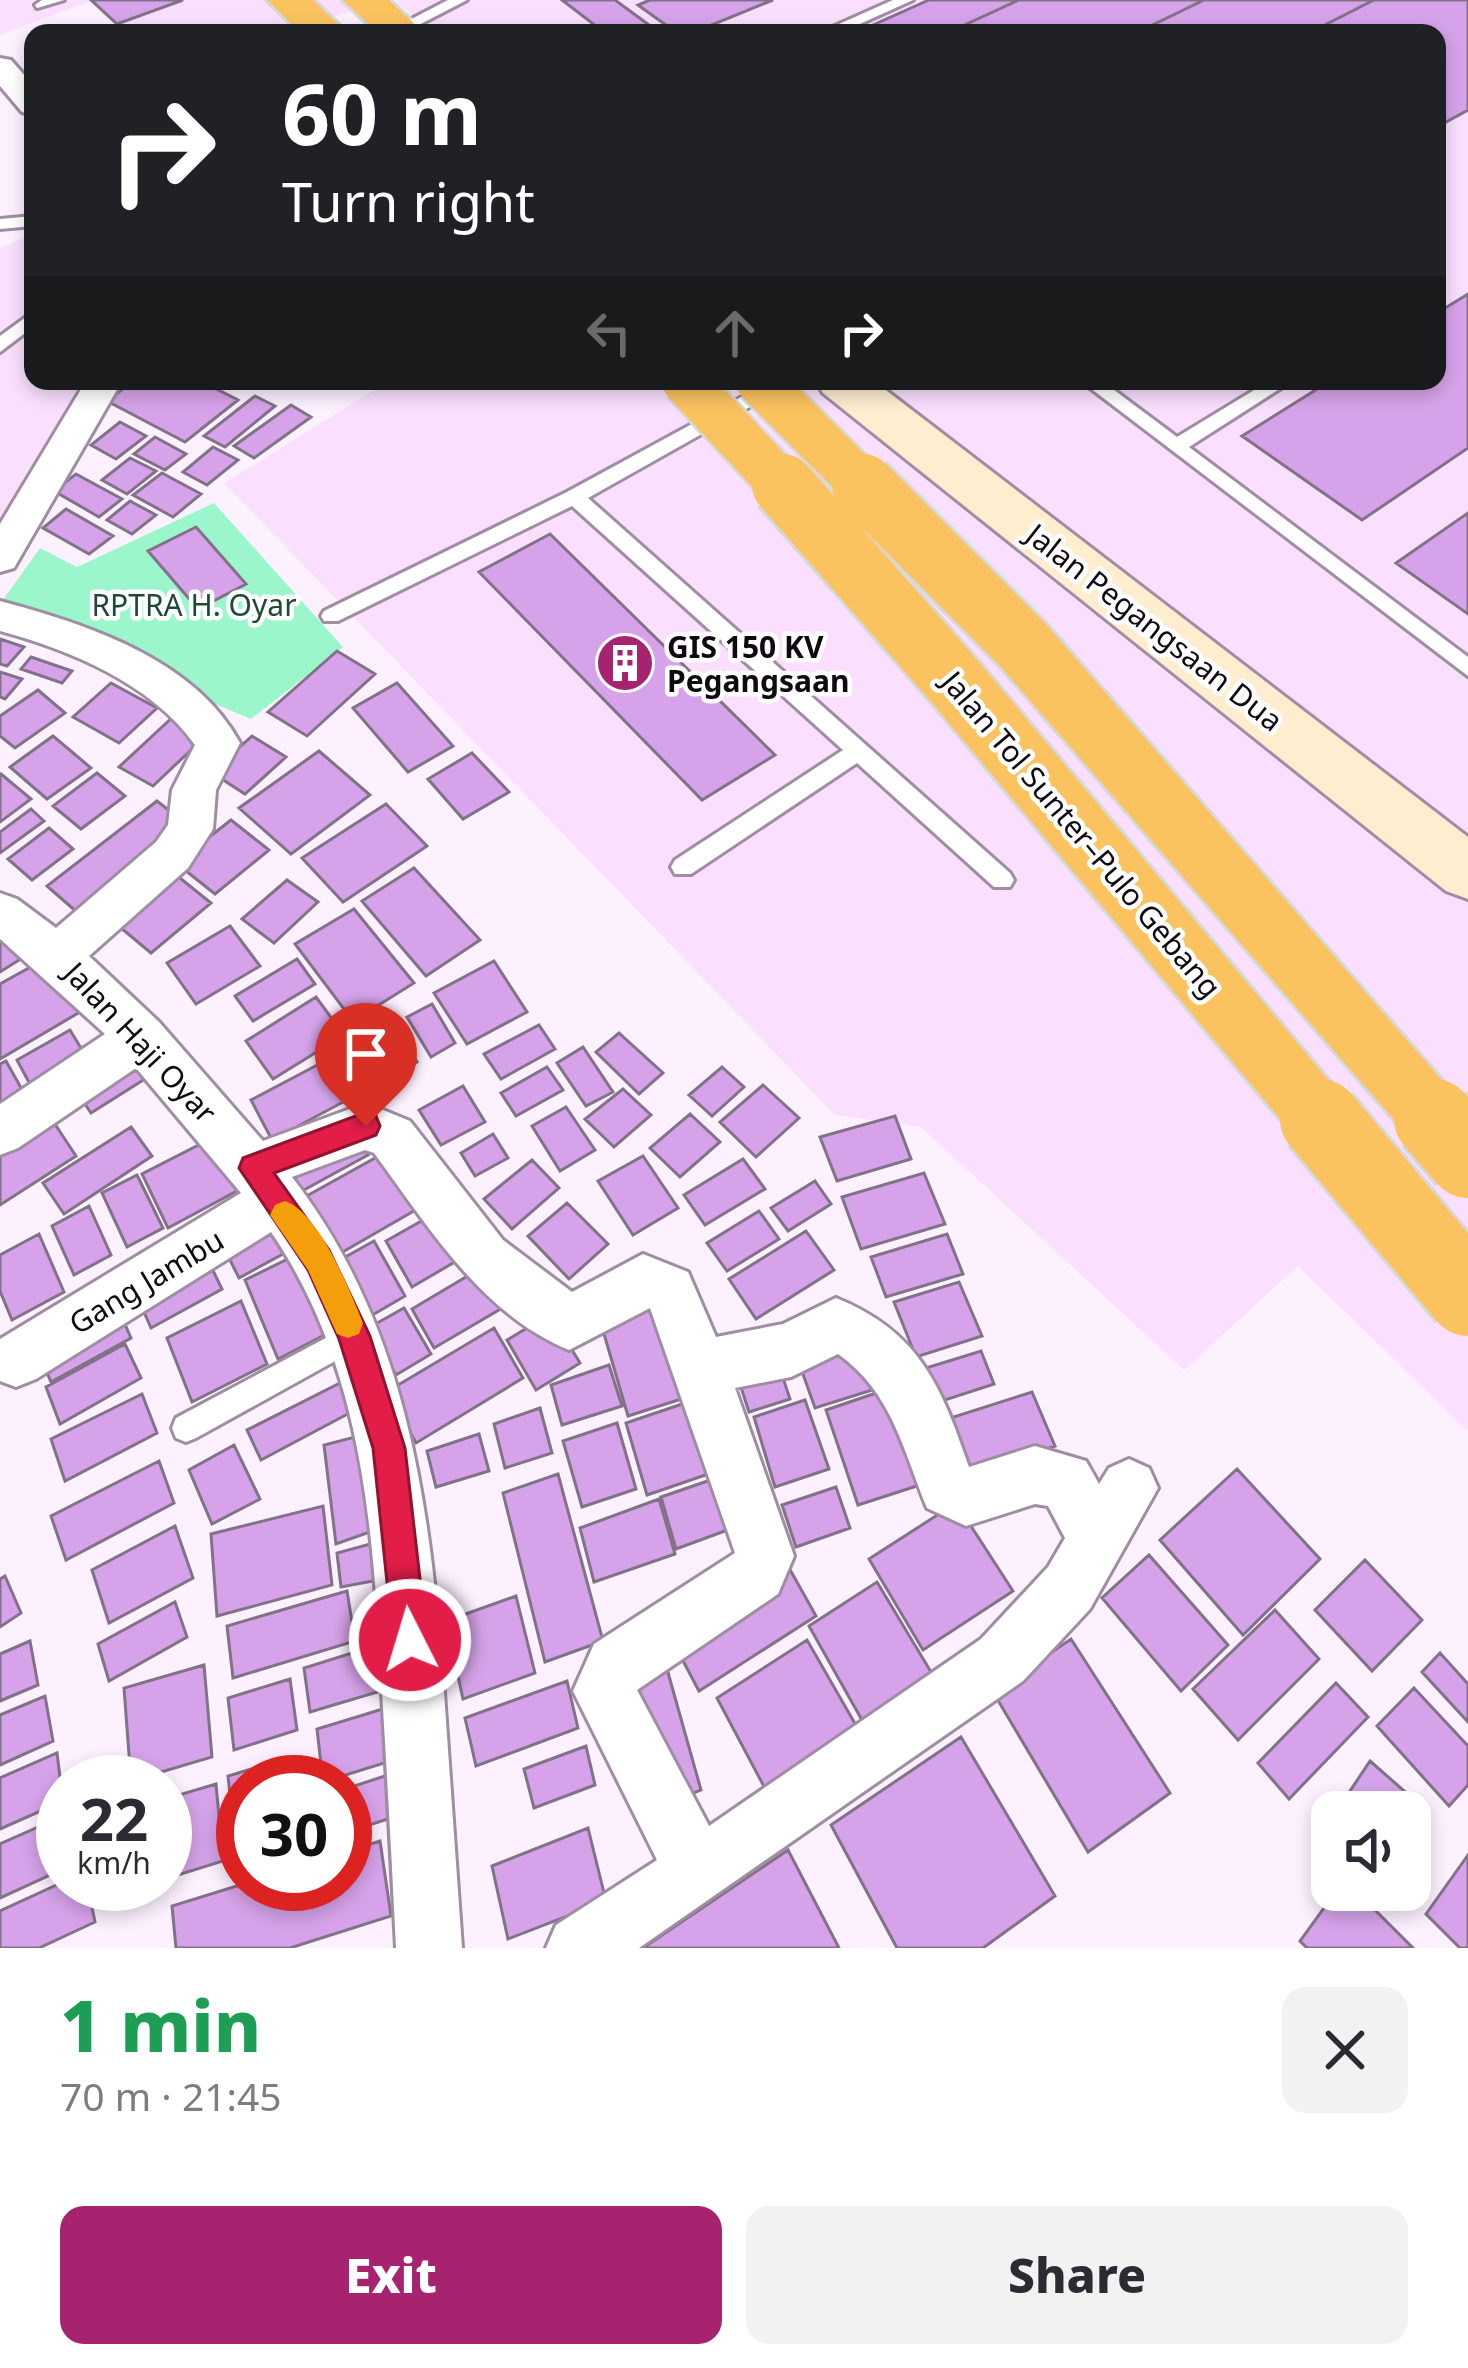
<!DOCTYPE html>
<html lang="en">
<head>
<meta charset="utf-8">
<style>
  :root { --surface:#fff; --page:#f2f2f3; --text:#2b2b33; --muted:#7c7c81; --accent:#a7236f }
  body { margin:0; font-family:"Noto Sans",sans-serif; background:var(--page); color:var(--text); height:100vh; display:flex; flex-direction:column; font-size:45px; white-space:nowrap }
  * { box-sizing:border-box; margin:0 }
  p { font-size:39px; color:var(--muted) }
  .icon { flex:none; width:66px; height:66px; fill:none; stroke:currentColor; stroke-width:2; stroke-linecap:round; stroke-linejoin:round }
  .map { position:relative; height:1948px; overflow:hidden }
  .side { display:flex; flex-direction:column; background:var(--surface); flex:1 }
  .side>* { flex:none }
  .top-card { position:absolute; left:24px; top:24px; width:1422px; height:366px; border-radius:24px; box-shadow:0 6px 18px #0003; background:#202124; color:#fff; overflow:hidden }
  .controls { position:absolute; left:1311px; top:1791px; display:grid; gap:24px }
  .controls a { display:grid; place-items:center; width:120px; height:120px; border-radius:24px; background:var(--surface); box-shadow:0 6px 18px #0003; font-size:60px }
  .speed { position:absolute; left:36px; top:1755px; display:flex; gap:24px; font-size:60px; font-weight:700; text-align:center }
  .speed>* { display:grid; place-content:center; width:156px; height:156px; border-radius:50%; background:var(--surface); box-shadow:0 6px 18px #0003; line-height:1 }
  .speed small { font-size:30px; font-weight:400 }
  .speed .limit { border:18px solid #d22; background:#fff; color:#111 }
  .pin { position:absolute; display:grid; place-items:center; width:102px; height:102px; color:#fff; margin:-123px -51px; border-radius:50% 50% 50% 0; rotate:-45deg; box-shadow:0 0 12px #0007 }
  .pin .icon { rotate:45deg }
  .me { position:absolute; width:132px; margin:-66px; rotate:355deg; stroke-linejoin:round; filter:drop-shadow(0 0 9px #0008) }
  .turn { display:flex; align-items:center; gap:42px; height:252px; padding:0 60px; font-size:54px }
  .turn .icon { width:156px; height:156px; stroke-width:2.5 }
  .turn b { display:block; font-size:84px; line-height:102px }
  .lanes { display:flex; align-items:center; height:114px; padding:0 60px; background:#0003; justify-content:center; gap:60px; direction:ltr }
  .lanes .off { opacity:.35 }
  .round { display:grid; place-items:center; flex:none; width:126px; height:126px; border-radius:24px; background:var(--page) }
  .summary { display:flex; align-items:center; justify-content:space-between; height:204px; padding:0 60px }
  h1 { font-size:72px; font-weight:800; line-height:90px; color:#1e9e55 }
  .button { display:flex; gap:24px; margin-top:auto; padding:24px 60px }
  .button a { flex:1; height:138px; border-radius:24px; background:var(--accent); color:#fff; font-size:48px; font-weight:800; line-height:138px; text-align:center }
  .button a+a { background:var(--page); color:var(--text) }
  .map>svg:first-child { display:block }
  .built { fill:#fae0fe }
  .green { fill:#9bf7cb }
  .building { fill:#d6a3ea; stroke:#827288; stroke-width:3 }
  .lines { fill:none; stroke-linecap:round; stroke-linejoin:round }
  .lane-casing { stroke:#9f8da3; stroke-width:6 }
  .street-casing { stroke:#9f8da3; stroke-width:6 }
  .secondary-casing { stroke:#9f8da3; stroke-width:6 }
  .highway-casing { stroke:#d9d8d9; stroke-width:6 }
  .lane { fill:#fff; fill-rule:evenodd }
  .street { fill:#fff; fill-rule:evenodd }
  .secondary { fill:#feedcf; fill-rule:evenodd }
  .highway { fill:#fbc260; fill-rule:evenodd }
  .highway-bridge-far2-casing { stroke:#d9d8d9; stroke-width:51; stroke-linecap:butt }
  .highway-bridge-far1-casing { stroke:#d9d8d9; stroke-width:68; stroke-linecap:butt }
  .highway-bridge-casing { stroke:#d9d8d9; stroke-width:86; stroke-linecap:butt }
  .highway-bridge-far2 { stroke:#fbc260; stroke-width:46 }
  .highway-bridge-far1 { stroke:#fbc260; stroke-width:62 }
  .highway-bridge { stroke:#fbc260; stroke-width:80 }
  .route { fill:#e11d48; stroke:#92132f; stroke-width:3 }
  .slow { fill:#f59e0b }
  .labels { text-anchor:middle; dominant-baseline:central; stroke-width:9; stroke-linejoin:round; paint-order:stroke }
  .park-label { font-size:30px; fill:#1f4937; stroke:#fff }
  .street-label { font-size:30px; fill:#0f0910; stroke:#fff }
  .poi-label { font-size:30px; font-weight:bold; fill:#0f0910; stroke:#fff; text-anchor:start }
</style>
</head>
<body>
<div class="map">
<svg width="1468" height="1948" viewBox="0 0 1468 1948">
  <rect width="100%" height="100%" fill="#fdf1ff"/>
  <path class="built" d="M0,0H93L0,35Z
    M100,0H385L287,33H131Z
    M395,0H1468V1431L1298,1266L1184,1370L921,1127L835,1115L224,483L389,381H1437V33H431Z
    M33,234V381H115L0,566V248Z"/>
  <path class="green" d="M214,503L343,647L251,719L0,614V604L40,548L77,567Z"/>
  <path class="building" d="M91,0H183L117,24Z
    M562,0H615L660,33H605Z
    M650,0H773L692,33H677L638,5Z
    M929,0H1019L947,33H855Z
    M1019,0H1204L1136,33H947Z
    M1204,0H1374L1309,33H1136Z
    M1374,0H1468V110L1437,127V33H1309Z
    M1468,294V448L1362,520L1242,436L1330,381H1437V313Z
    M133,381H201L238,400L185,442L107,401Z
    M255,396L275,406L225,447L204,436Z
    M291,405L311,417L254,458L234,446Z
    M120,422L146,436L116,459L91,445Z
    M155,437L186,454L165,470L134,454Z
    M213,447L238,460L207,485L183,472Z
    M130,458L156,471L127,494L102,480Z
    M162,473L201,494L173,517L133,495Z
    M76,474L122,499L99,517L54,491Z
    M130,501L156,515L132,534L107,520Z
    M66,509L113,536L89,554L43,528Z
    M1468,513V614L1396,563Z
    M196,527L246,584L198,609L148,551Z
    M550,534L775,755L702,800L479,572Z
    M0,639L24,647L7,666L0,664Z
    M337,651L375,674L307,736L268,712Z
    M31,657L72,671L62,683L21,669Z
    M0,672L22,679L5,699L0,697Z
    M111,683L157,708L119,743L73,717Z
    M397,683L453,746L408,772L353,708Z
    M38,690L65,713L15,748L0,736V716Z
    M177,713L210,732L153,786L119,767Z
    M53,736L91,768L47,799L10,767Z
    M252,736L286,757L245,794L211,772Z
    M319,751L370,795L291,854L239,808Z
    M472,753L509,792L463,819L428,779Z
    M97,773L125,796L81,829L53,806Z
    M1,774L31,799L0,822V775Z
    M157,801L190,827L79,914L47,886Z
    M386,804L427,846L343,902L302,858Z
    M31,809L44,821L0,853V832Z
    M231,820L269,850L215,894L176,863Z
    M49,828L73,849L32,880L8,859Z
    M414,868L480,940L426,976L362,901Z
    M170,870L211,903L151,953L109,918Z
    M287,880L318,902L274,943L242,919Z
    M354,909L414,983L353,1021L295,944Z
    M230,926L260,966L196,1004L167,963Z
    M0,938L33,951L0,972Z
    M45,959L80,1012L0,1059V984Z
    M297,959L315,984L253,1021L235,996Z
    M494,961L527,1012L467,1044L434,993Z
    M316,997L344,1035L273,1079L246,1041Z
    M432,1004L455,1043L431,1057L407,1017Z
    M393,1021L417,1062L362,1091L339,1050Z
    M539,1025L555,1049L501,1079L484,1054Z
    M70,1030L87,1058L32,1088L17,1060Z
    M619,1033L663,1073L639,1094L596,1052Z
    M583,1047L613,1092L586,1106L557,1063Z
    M132,1054L148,1077L91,1113L75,1089Z
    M6,1061L25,1095L0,1109V1064Z
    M323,1062L345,1101L272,1140L251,1100Z
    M547,1067L563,1090L516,1116L501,1093Z
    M722,1067L744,1087L712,1116L689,1095Z
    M763,1085L799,1118L756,1157L720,1122Z
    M463,1086L485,1122L441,1145L419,1110Z
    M623,1089L651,1115L614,1147L585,1119Z
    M566,1107L595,1150L560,1171L532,1126Z
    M47,1112L76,1156L0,1205V1141Z
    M690,1114L720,1142L680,1177L650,1148Z
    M895,1116L911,1159L837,1181L820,1137Z
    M131,1127L152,1156L64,1214L43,1183Z
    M220,1134L246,1186L168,1228L142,1174Z
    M356,1134L368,1155L302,1191L290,1169Z
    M493,1134L508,1158L475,1176L461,1153Z
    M393,1148L426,1204L334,1257L303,1198Z
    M643,1156L678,1208L633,1235L598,1181Z
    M743,1159L765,1189L705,1225L684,1195Z
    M532,1160L559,1188L512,1229L484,1199Z
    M924,1173L945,1224L861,1249L842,1197Z
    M137,1175L163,1228L127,1247L102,1193Z
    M815,1181L831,1204L788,1231L771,1208Z
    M567,1203L608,1244L569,1279L528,1236Z
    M89,1206L111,1255L74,1275L52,1226Z
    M439,1211L465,1256L412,1287L386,1241Z
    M759,1211L779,1239L727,1271L707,1243Z
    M266,1222L283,1254L239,1278L223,1246Z
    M806,1231L834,1270L756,1319L729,1279Z
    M39,1234L64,1292L12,1320L0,1291V1255Z
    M947,1234L963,1274L886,1297L871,1257Z
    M374,1241L405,1296L369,1317L338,1261Z
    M302,1252L336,1329L278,1359L245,1280Z
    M206,1256L222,1289L151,1328L136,1294Z
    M486,1265L509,1304L434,1348L412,1309Z
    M959,1282L982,1336L916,1357L894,1302Z
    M664,1289L697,1394L628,1416L597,1310Z
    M241,1301L267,1364L192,1402L167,1338Z
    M117,1306L131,1338L51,1382L37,1350Z
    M404,1308L431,1354L396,1375L370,1327Z
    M550,1314L580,1363L536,1390L507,1340Z
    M494,1328L523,1378L416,1443L388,1391Z
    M868,1343L885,1386L815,1408L798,1360Z
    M125,1344L141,1378L60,1424L46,1387Z
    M981,1351L994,1384L939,1402L926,1368Z
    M609,1365L622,1406L562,1425L551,1385Z
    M779,1366L790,1399L749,1412L738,1378Z
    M344,1381L359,1408L261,1460L247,1430Z
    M891,1388L926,1483L858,1505L826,1410Z
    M1032,1392L1055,1446L956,1480L935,1423Z
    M142,1394L157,1433L65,1481L51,1439Z
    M700,1398L723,1469L647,1495L626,1423Z
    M805,1400L829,1469L775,1487L754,1417Z
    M540,1408L552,1453L505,1468L494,1424Z
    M617,1423L636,1489L582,1507L563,1441Z
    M370,1433L384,1527L336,1544L324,1445Z
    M479,1434L489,1471L436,1487L427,1451Z
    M234,1445L260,1499L212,1524L189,1470Z
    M159,1461L174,1503L66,1560L51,1516Z
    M1237,1469L1320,1559L1243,1635L1160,1540Z
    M558,1474L603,1641L545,1662L503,1493Z
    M725,1475L741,1525L676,1549L661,1497Z
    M836,1487L850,1528L796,1547L782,1505Z
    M659,1499L675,1554L594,1582L580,1528Z
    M956,1503L1013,1591L923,1650L869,1559Z
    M323,1506L332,1585L217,1616L211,1534Z
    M175,1526L193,1578L109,1623L92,1570Z
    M385,1540L389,1578L341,1587L337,1553Z
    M1149,1555L1228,1645L1181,1691L1102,1598Z
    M1365,1560L1422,1620L1372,1671L1315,1610Z
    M788,1566L816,1616L699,1691L672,1640Z
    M5,1576L21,1613L0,1627V1579Z
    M877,1582L937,1682L867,1729L809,1626Z
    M347,1591L355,1641L233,1678L227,1626Z
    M516,1596L535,1673L463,1699L446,1621Z
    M175,1602L187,1637L109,1681L98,1644Z
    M1275,1610L1319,1659L1238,1740L1193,1689Z
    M1071,1639L1170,1793L1088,1852L993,1692Z
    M807,1640L861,1734L769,1796L717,1698Z
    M30,1641L38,1685L0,1701V1654Z
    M384,1643L391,1688L310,1712L304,1668Z
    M1440,1653L1468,1684V1722L1422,1672Z
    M204,1665L212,1757L131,1781L124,1688Z
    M667,1669L701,1790L670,1803L637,1681Z
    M290,1679L297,1730L234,1750L228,1698Z
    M567,1681L578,1728L476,1766L465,1718Z
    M1336,1683L1368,1717L1289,1799L1258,1763Z
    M1414,1688L1468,1746V1785L1449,1806L1377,1726Z
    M45,1696L53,1741L0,1765V1715Z
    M386,1708L394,1760L323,1782L317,1729Z
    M961,1737L1055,1896L983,1948H897L831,1825Z
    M586,1746L595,1785L534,1808L524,1769Z
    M57,1753L63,1801L0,1829V1778Z
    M292,1757L295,1782H243V1857L237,1859L228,1776Z
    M1370,1761L1427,1811L1410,1837V1812H1336Z
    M388,1775L394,1817L345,1833V1789Z
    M216,1784L223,1861L165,1879V1799Z
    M63,1816V1869L0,1898V1844Z
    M588,1828L606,1901L508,1939L492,1866Z
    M380,1841L391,1916L290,1948H176L172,1906L243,1884H345V1852Z
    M788,1850L839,1948H643Z
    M1468,1855V1948H1460L1426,1914Z
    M63,1882L87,1884L95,1922L39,1948H0V1911Z
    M1337,1890H1355L1413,1948H1307L1300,1941Z"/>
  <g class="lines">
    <g class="lane-casing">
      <path id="lane" d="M42,0H64L37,8L35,5Z
        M448,0H467L411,29L398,26Z
        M893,0H913L840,33H819Z
        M33,216V226L0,229V219Z
        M33,312V327L0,352V336Z
        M771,381L780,387L778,391L588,498L1010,873L1014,880L1010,887H994L857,763L691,874H675L671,867L675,860L843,750L572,506L338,621H324L321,616L324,611L567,492Z
        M1081,381H1102L1177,437L1269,381H1292L1189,447L1468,657V676Z
        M354,1323L364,1327L368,1336L364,1345L196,1438L186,1442L176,1438L172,1428L176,1418Z"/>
    </g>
    <g class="street-casing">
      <path id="street" d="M0,58L11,60L33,85V115L22,112L0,86Z
        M86,381H122L14,568L0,572V524Z
        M0,601C86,624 195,659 240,743L216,790L213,829L188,868L89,956L159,1022L263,1141L366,1103L410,1121L503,1240L572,1292L643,1254L688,1272L716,1337L783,1324L836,1298C920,1332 941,1386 969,1467L1035,1446L1086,1461L1099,1484L1109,1468L1129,1459L1149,1468L1158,1488L1090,1609L1023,1681L639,1948H546L556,1925L657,1860L573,1691L594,1644L735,1553L650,1308L569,1350C481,1314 428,1226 374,1153L365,1150L292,1177C409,1328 430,1508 444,1693C450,1778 456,1863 462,1948H396C392,1862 387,1776 382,1691C373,1531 364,1368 271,1232L36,1379L16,1387L0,1381V1339L241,1193L136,1068L18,1148L0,1155V1104L105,1034L0,939V893L17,899L56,928L156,842L168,825L172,790L195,745C152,684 70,650 0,631ZM838,1354C892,1392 903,1450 927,1508L966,1526L1035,1504L1048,1506L1065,1538L1048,1567L981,1639L709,1826L637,1690L778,1594L794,1556L735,1388L791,1377Z"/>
    </g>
    <g class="secondary-casing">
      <path id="secondary" d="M816,381H874L1468,837V899L1446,891L823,393Z"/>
    </g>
    <g class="highway-casing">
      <path id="highway" d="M267,0H313L347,33H301Z
        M343,0H389L424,33H378Z"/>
    </g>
    <use href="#lane" class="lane"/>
    <use href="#street" class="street"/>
    <use href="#secondary" class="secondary"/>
    <use href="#highway" class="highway"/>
    <g class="highway-bridge-far2-casing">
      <path id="highway-bridge-far2" d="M685,381L785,488
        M759,381L866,488"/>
    </g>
    <g class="highway-bridge-far1-casing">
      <path id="highway-bridge-far1" d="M783,485L956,683L1323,1122
        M863,485L1023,645L1437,1122"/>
    </g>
    <g class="highway-bridge-casing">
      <path id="highway-bridge" d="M1320,1119L1468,1296
        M1434,1119L1468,1158"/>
    </g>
    <use href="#highway-bridge-far2" class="highway-bridge-far2"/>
    <use href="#highway-bridge-far1" class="highway-bridge-far1"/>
    <use href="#highway-bridge" class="highway-bridge"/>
  </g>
  <path class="route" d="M366,1112L376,1116L380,1126L376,1135L274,1173L329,1250L370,1336L405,1448L427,1640L422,1653L410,1658L398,1653L393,1640L373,1448L339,1339L308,1270L239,1168L243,1158Z"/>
  <path class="slow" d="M285,1201C320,1214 349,1289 363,1323L359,1334L348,1338L337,1334L308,1270L270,1215L275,1205Z"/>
  <defs>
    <g id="building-disc" transform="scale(3)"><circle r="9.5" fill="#a7236f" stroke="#fff"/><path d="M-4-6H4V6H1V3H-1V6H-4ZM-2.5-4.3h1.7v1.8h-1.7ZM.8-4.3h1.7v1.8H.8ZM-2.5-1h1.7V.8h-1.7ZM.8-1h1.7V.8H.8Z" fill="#fff"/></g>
  </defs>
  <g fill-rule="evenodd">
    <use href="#building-disc" x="625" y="663"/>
  </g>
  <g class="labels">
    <g class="park-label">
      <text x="194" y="604">RPTRA H. Oyar</text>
    </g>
    <g class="street-label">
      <text transform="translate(1155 627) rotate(38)">Jalan Pegangsaan Dua</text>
      <text transform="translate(1082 834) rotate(50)">Jalan Tol Sunter–Pulo Gebang</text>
      <text transform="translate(141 1042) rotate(47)">Jalan Haji Oyar</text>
      <text transform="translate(146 1281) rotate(-31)">Gang Jambu</text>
    </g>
    <g class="poi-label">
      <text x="667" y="646">GIS 150 KV<tspan x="667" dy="34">Pegangsaan</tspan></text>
    </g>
  </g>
</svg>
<div class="controls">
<a><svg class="icon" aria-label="sound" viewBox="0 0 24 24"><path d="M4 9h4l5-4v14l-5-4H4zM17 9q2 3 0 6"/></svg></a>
</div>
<div class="speed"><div>22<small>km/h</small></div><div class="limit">30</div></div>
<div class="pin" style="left:366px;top:1126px;background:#d93025"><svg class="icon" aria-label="arrive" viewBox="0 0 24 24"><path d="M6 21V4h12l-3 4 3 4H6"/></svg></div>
<svg class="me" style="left:410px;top:1640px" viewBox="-20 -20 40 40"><circle r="17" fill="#e11d48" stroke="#fff" stroke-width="3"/><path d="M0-11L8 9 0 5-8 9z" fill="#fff"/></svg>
<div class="top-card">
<div class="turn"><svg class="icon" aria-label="right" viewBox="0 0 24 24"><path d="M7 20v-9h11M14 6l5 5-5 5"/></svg><div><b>60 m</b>Turn right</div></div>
<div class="lanes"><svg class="icon off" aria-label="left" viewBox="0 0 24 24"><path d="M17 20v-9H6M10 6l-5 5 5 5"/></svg><svg class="icon off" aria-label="ahead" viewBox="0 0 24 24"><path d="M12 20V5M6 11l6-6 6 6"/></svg><svg class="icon" aria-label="right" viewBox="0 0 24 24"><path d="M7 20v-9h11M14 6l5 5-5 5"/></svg></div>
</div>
</div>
<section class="side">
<div class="summary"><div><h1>1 min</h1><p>70 m · 21:45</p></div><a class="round"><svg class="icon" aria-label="close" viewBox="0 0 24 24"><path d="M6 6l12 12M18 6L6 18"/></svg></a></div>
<div class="button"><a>Exit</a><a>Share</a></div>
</section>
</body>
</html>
